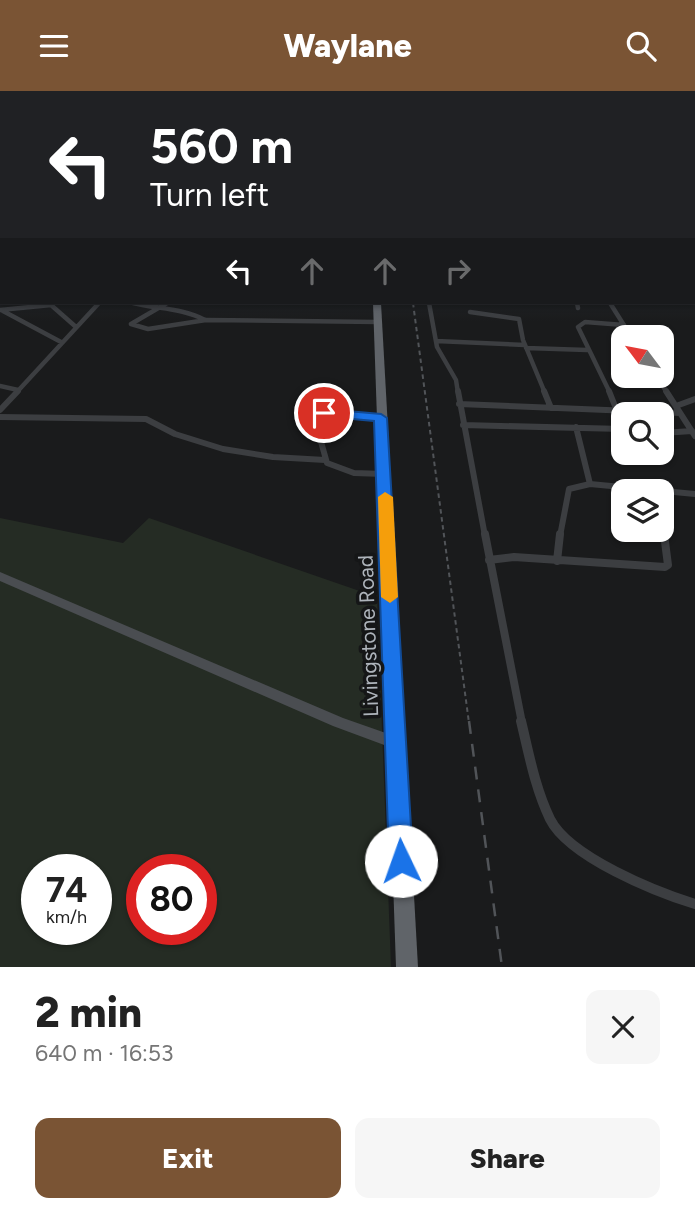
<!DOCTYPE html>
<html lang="en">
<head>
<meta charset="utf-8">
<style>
  :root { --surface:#fff; --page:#f6f6f6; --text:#222; --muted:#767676; --accent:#7a5434 }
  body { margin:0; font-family:Figtree,sans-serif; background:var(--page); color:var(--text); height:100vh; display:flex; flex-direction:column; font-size:26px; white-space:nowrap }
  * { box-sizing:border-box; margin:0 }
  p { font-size:23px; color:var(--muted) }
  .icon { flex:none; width:38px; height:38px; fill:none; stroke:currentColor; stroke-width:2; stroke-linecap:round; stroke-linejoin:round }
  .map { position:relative; height:876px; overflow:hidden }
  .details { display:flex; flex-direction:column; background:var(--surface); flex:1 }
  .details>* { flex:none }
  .banner { position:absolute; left:0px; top:0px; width:696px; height:214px; box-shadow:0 2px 5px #0004; background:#202124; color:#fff; overflow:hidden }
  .needle { width:46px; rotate:302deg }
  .buttons { position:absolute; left:611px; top:234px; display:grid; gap:14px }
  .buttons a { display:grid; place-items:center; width:63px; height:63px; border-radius:14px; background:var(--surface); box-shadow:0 2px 5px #0004; font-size:35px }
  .speed { position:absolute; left:21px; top:763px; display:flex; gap:14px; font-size:35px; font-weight:700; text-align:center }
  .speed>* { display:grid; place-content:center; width:91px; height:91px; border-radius:50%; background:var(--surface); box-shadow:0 2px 5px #0004; line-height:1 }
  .speed small { font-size:18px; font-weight:400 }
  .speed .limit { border:10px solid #d22; background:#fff; color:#111 }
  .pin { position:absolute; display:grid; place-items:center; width:60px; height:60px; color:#fff; margin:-30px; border:4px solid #fff; border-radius:50%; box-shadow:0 2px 7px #0007 }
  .me { position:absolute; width:77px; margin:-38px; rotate:357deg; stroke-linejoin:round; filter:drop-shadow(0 0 5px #0008) }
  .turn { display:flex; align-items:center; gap:24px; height:147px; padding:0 35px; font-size:32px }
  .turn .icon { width:91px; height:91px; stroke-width:2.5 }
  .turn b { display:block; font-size:49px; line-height:60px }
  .lanes { display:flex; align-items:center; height:66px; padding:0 35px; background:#0003; justify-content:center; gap:35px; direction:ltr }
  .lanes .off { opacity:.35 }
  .round { display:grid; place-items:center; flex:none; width:74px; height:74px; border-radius:14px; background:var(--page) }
  .headline { display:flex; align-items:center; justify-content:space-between; height:119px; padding:0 35px }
  h1 { font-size:42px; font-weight:800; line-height:52px }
  .action { display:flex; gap:14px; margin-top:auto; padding:14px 35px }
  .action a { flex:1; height:80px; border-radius:14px; background:var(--accent); color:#fff; font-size:28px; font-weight:800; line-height:80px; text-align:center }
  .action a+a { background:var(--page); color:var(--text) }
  header { display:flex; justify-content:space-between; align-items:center; height:91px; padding:0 35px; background:var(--accent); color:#fff; font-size:32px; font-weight:800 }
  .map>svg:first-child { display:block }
  .green { fill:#252c24; fill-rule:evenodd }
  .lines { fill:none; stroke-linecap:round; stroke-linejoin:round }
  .minor-far3 { stroke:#3c3e41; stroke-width:4.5 }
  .minor-far2 { stroke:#3c3e41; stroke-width:6 }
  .minor-far1 { stroke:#3c3e41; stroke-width:8 }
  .minor { stroke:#3c3e41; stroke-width:10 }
  .secondary { fill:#4a4d51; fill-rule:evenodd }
  .trunk { fill:#606469; fill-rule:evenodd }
  .rail-far1 { stroke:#515458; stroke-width:2; stroke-dasharray:4.5 3.5; stroke-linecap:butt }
  .rail { stroke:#515458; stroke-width:2.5; stroke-dasharray:13 10; stroke-linecap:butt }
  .route { fill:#1a73e8; stroke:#114b97; stroke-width:2 }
  .slow { fill:#f59e0b }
  .labels { text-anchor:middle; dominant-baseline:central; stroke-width:7; stroke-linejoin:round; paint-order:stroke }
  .street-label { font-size:21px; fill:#aeb4bb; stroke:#151617 }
</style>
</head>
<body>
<header><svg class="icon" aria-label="menu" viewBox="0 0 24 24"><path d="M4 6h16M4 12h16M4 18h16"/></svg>Waylane<svg class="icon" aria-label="search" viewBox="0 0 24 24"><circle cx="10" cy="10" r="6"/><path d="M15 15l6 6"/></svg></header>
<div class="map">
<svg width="695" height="876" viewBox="0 0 695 876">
  <rect width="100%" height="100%" fill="#1a1b1c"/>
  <path class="green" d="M0,427L123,452L149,427L377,506L391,876H0ZM37,779H96V838H37ZM142,779H201V838H142Z"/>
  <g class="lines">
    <path class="minor-far3" d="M133,212C157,218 183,217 205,229
      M167,212L131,233L148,238L206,229L378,231
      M429,212L437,256L456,289L458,302
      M577,212L578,217
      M610,212L632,247
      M0,219L51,214L76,236
      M3,220L61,251
      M470,221L519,228L523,249L545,302
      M436,250L525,254
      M526,257L587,259
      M657,285L667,302
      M0,295L18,299
      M16,302L99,212
      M610,302L578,236L585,231L624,234"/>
    <path class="minor-far2" d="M458,300L485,445
      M544,300L551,317
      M609,300L617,320
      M666,300L695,345
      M459,313L680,322
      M676,315L695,308
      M0,319L18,300
      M0,326L146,328L175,343L223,358L273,366L325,369
      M381,327L324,322L314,326L327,372L354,382L384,383
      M463,334L623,338
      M576,336L590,393L695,403
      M662,342L692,340
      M662,424L664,445
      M560,445L569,398L590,393"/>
    <path class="minor-far1" d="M485,443L522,632
      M489,469L514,466L665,476L668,474L664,443
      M557,470L560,443"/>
    <path class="minor" d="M521,630C529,663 535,697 550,728C569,766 656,801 695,813"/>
    <path class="secondary" d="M0,481L343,627L400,647L402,652L400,657L395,658L333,635L0,490Z"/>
    <path class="trunk" d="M373,212H381L418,876H396Z"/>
    <path class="rail-far1" d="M413,212L469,632"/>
    <path class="rail" d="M469,630L502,876"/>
  </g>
  <linearGradient id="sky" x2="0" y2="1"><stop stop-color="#0e0f0f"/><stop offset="0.47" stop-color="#383f4b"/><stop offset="1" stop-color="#383f4b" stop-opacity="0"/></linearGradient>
  <rect width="695" height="230" fill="url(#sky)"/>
  <path class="route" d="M324,318L381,323L387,327L413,770L410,778L401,782L392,778L389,770L374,330L319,325L317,322Z"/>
  <path class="slow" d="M385,401L393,406L398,506L390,512L381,506L378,406Z"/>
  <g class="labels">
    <g class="street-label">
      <text transform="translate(368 545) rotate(-92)">Livingstone Road</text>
    </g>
  </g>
</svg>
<div class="buttons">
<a><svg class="needle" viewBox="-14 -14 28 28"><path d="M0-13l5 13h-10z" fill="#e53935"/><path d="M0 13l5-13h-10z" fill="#767676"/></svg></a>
<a><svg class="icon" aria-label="search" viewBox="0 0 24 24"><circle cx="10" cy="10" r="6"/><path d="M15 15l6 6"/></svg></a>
<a><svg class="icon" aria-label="layers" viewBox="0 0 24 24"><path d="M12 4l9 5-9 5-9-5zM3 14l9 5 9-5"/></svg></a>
</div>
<div class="speed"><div>74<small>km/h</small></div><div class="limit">80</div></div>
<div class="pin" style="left:324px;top:322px;background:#d93025"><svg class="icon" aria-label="arrive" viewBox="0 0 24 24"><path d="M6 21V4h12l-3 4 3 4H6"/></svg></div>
<svg class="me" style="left:401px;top:770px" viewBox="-20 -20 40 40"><circle r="19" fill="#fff"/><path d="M0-13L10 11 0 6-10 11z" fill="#1a73e8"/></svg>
<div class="banner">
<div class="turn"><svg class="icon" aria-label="left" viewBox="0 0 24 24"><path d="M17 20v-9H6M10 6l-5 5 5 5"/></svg><div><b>560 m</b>Turn left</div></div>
<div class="lanes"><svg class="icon" aria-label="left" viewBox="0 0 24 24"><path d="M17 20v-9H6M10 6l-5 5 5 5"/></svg><svg class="icon off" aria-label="ahead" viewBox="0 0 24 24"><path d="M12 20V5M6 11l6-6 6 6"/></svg><svg class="icon off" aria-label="ahead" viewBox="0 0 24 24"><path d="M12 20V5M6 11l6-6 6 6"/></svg><svg class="icon off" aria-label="right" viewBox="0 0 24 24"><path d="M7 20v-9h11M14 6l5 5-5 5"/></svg></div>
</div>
</div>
<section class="details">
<div class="headline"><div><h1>2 min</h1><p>640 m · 16:53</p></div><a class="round"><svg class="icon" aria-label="close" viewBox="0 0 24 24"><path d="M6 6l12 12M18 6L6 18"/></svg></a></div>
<div class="action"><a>Exit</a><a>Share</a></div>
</section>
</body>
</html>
